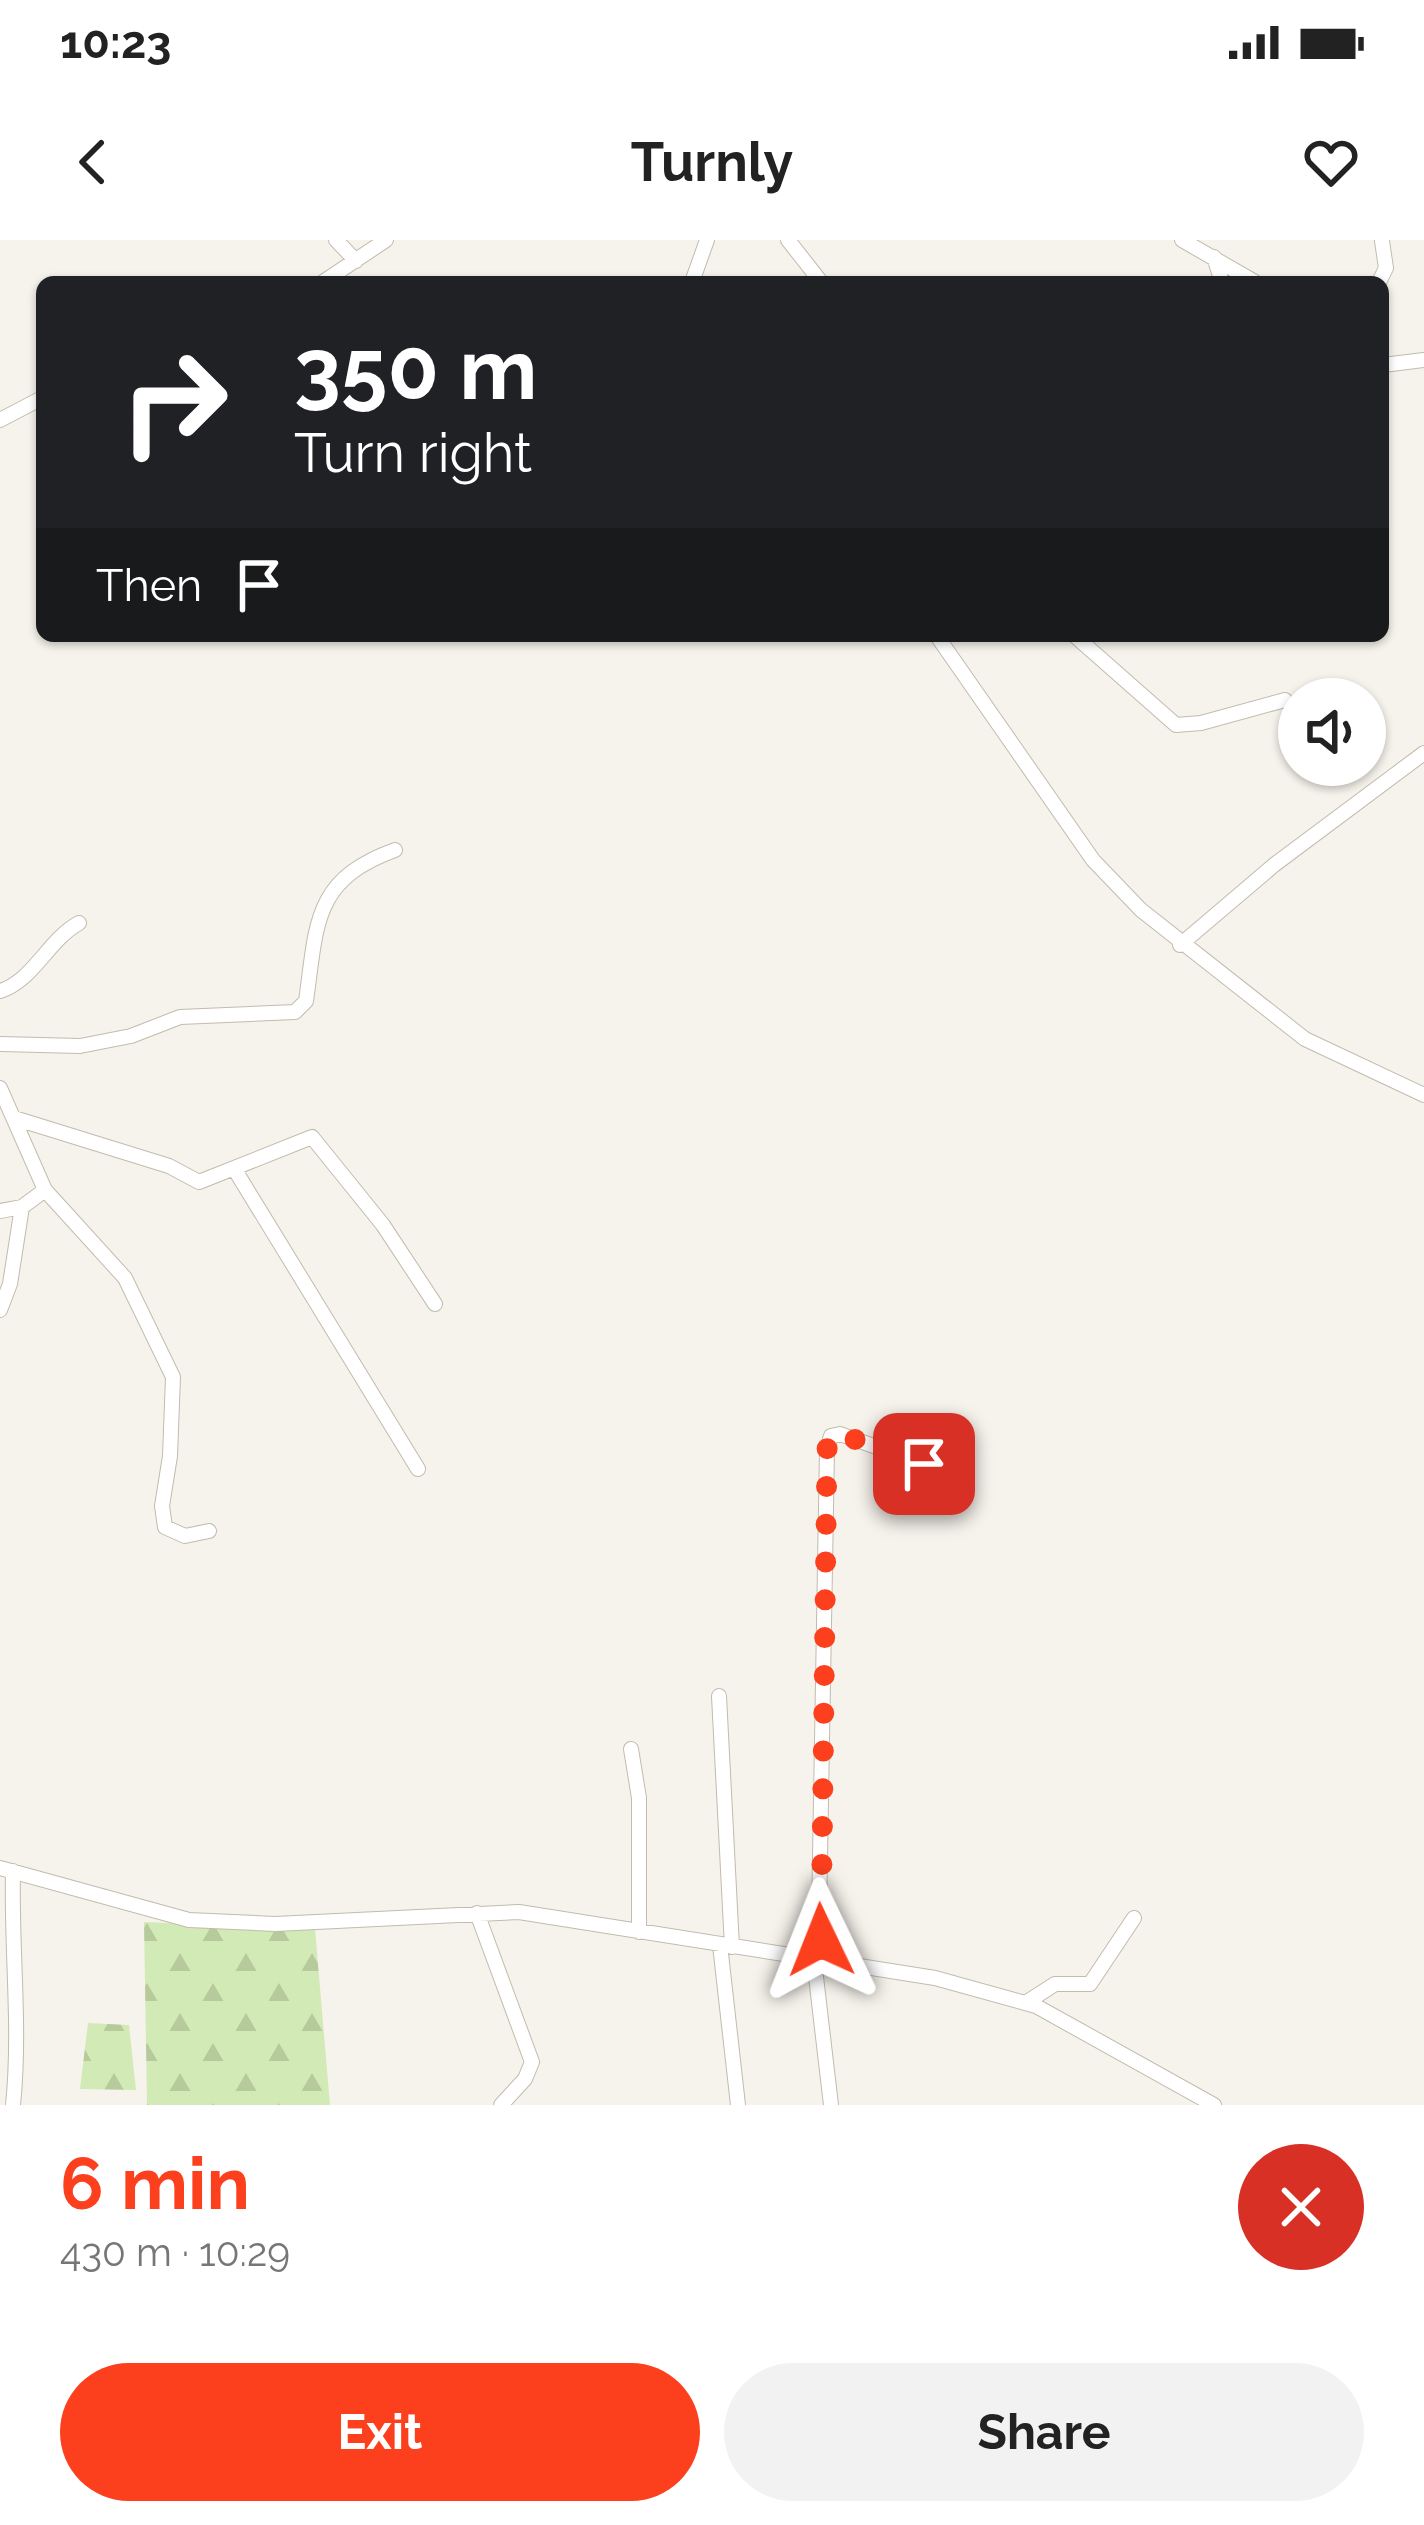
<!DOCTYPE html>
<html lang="en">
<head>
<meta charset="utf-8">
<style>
  :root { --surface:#fff; --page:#f2f2f2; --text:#222; --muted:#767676; --accent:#fc3f1d }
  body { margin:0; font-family:Raleway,sans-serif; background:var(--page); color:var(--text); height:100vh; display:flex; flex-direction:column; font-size:45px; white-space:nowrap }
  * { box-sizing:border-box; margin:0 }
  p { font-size:39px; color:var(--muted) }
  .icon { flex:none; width:66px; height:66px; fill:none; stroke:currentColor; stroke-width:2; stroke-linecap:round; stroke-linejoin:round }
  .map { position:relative; height:1865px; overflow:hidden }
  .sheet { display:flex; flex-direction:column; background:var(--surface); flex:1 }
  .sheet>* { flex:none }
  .top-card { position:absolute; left:36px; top:36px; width:1353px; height:366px; border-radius:18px; box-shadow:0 3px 9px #0004; background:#202124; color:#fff; overflow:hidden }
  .buttons { position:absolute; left:1278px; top:438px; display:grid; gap:24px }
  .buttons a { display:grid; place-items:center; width:108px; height:108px; border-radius:50%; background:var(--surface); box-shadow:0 3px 9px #0004; font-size:60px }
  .pin { position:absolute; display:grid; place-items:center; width:102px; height:102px; color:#fff; margin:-51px; border-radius:24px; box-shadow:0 6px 18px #0006 }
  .me { position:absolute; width:132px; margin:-66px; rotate:358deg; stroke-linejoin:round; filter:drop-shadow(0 0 9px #0008) }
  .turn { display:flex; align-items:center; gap:42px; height:252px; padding:0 60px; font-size:54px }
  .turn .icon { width:156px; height:156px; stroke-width:2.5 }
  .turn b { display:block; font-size:84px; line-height:102px }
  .then { display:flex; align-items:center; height:114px; padding:0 60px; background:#0003; gap:24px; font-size:45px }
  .round { display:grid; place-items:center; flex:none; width:126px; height:126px; border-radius:63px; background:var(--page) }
  .headline { display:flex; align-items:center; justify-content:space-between; height:204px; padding:0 60px }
  h1 { font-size:72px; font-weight:700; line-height:90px; color:var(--accent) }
  .action { display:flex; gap:24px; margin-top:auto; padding:24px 60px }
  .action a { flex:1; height:138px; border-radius:72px; background:var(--accent); color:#fff; font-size:48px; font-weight:700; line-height:138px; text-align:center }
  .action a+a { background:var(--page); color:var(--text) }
  .status { display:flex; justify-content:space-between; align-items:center; height:84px; padding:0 60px; background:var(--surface); direction:ltr }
  .status svg { height:33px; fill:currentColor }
  header { display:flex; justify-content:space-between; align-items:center; height:156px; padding:0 60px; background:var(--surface); font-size:54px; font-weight:700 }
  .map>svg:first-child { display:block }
  .forest { fill:url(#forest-firs) }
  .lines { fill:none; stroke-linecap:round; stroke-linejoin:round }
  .minor-casing { stroke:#c2bbae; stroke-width:16 }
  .minor { stroke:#fff; stroke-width:14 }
  .route { stroke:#fc3f1d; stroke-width:21; stroke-dasharray:0 37.8 }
</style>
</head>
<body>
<div class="status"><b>10:23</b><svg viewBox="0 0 49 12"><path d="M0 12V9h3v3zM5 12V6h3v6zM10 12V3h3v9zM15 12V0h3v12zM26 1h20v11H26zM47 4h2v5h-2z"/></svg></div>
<header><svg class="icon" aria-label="back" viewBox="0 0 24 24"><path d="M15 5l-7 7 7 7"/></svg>Turnly<svg class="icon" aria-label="heart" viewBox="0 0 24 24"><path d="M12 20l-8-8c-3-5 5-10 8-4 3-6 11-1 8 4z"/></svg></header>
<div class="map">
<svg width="1424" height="1865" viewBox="0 0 1424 1865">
  <defs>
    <pattern id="forest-firs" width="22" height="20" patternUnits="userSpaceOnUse" patternTransform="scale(3)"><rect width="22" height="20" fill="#d2eab5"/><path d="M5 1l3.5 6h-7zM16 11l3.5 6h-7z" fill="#b6ca9c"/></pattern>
  </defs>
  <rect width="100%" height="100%" fill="#f6f3ec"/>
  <path class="forest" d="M144,1682L315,1689L330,1865H147Z
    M88,1783L129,1785L136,1850L80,1849Z"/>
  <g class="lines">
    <g class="minor-casing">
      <path id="minor" d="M336,0L356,21
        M788,0L821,42
        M1182,0L1255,42
        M1214,17L1222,42
        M323,42L386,0
        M692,42L707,0
        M1379,42L1386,28L1382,1
        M1383,125L1424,120
        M0,180L42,158
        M937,396L1093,620L1141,670L1305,799L1424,855
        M1075,396L1176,485L1201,483L1285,460
        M1180,705L1274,625L1424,513
        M0,751C33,741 48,700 79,683
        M0,804L80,806L131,796L180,777L295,772L306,761C317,685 312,640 395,610
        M0,848L45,950L125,1038L173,1137L170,1216L162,1266L165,1287L185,1296L209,1291
        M14,878L169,926L199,942L312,897L383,985L435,1064
        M235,930L418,1229
        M0,971L22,967L45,950
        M0,1070L10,1044L22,967
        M719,1456L732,1707
        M631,1509L639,1558V1692
        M0,1628L189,1680L275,1684L519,1672L935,1738L1036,1766L1214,1865
        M477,1673L532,1822L525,1839L501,1865
        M720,1705L738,1865
        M814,1720L831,1865
        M826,1722L819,1676L827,1209L831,1196L840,1194L924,1224
        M1027,1762L1055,1744H1090L1134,1678
        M13,1865C21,1787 11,1710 13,1631"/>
    </g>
    <use href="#minor" class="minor"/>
  </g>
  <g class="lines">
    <path class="route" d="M821,1700L827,1209L832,1196L840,1194L924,1224"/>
  </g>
</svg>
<div class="buttons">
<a><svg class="icon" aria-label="sound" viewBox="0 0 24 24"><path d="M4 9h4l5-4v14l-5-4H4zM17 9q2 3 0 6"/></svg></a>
</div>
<div class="pin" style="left:924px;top:1224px;background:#d93025"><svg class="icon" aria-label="arrive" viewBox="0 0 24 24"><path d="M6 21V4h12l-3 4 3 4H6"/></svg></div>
<svg class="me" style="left:821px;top:1700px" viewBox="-20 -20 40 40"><path d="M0-17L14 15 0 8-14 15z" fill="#fc3f1d" stroke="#fff" stroke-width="4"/></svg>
<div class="top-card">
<div class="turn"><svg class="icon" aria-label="right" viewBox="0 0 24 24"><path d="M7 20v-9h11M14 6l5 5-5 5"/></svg><div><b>350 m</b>Turn right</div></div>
<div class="then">Then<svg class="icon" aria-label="arrive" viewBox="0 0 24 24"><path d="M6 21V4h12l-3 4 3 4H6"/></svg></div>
</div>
</div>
<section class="sheet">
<div class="headline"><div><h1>6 min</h1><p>430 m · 10:29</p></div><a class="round" style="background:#d93025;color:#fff"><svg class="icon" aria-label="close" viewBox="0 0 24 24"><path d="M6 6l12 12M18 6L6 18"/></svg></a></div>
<div class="action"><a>Exit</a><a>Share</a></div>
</section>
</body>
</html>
